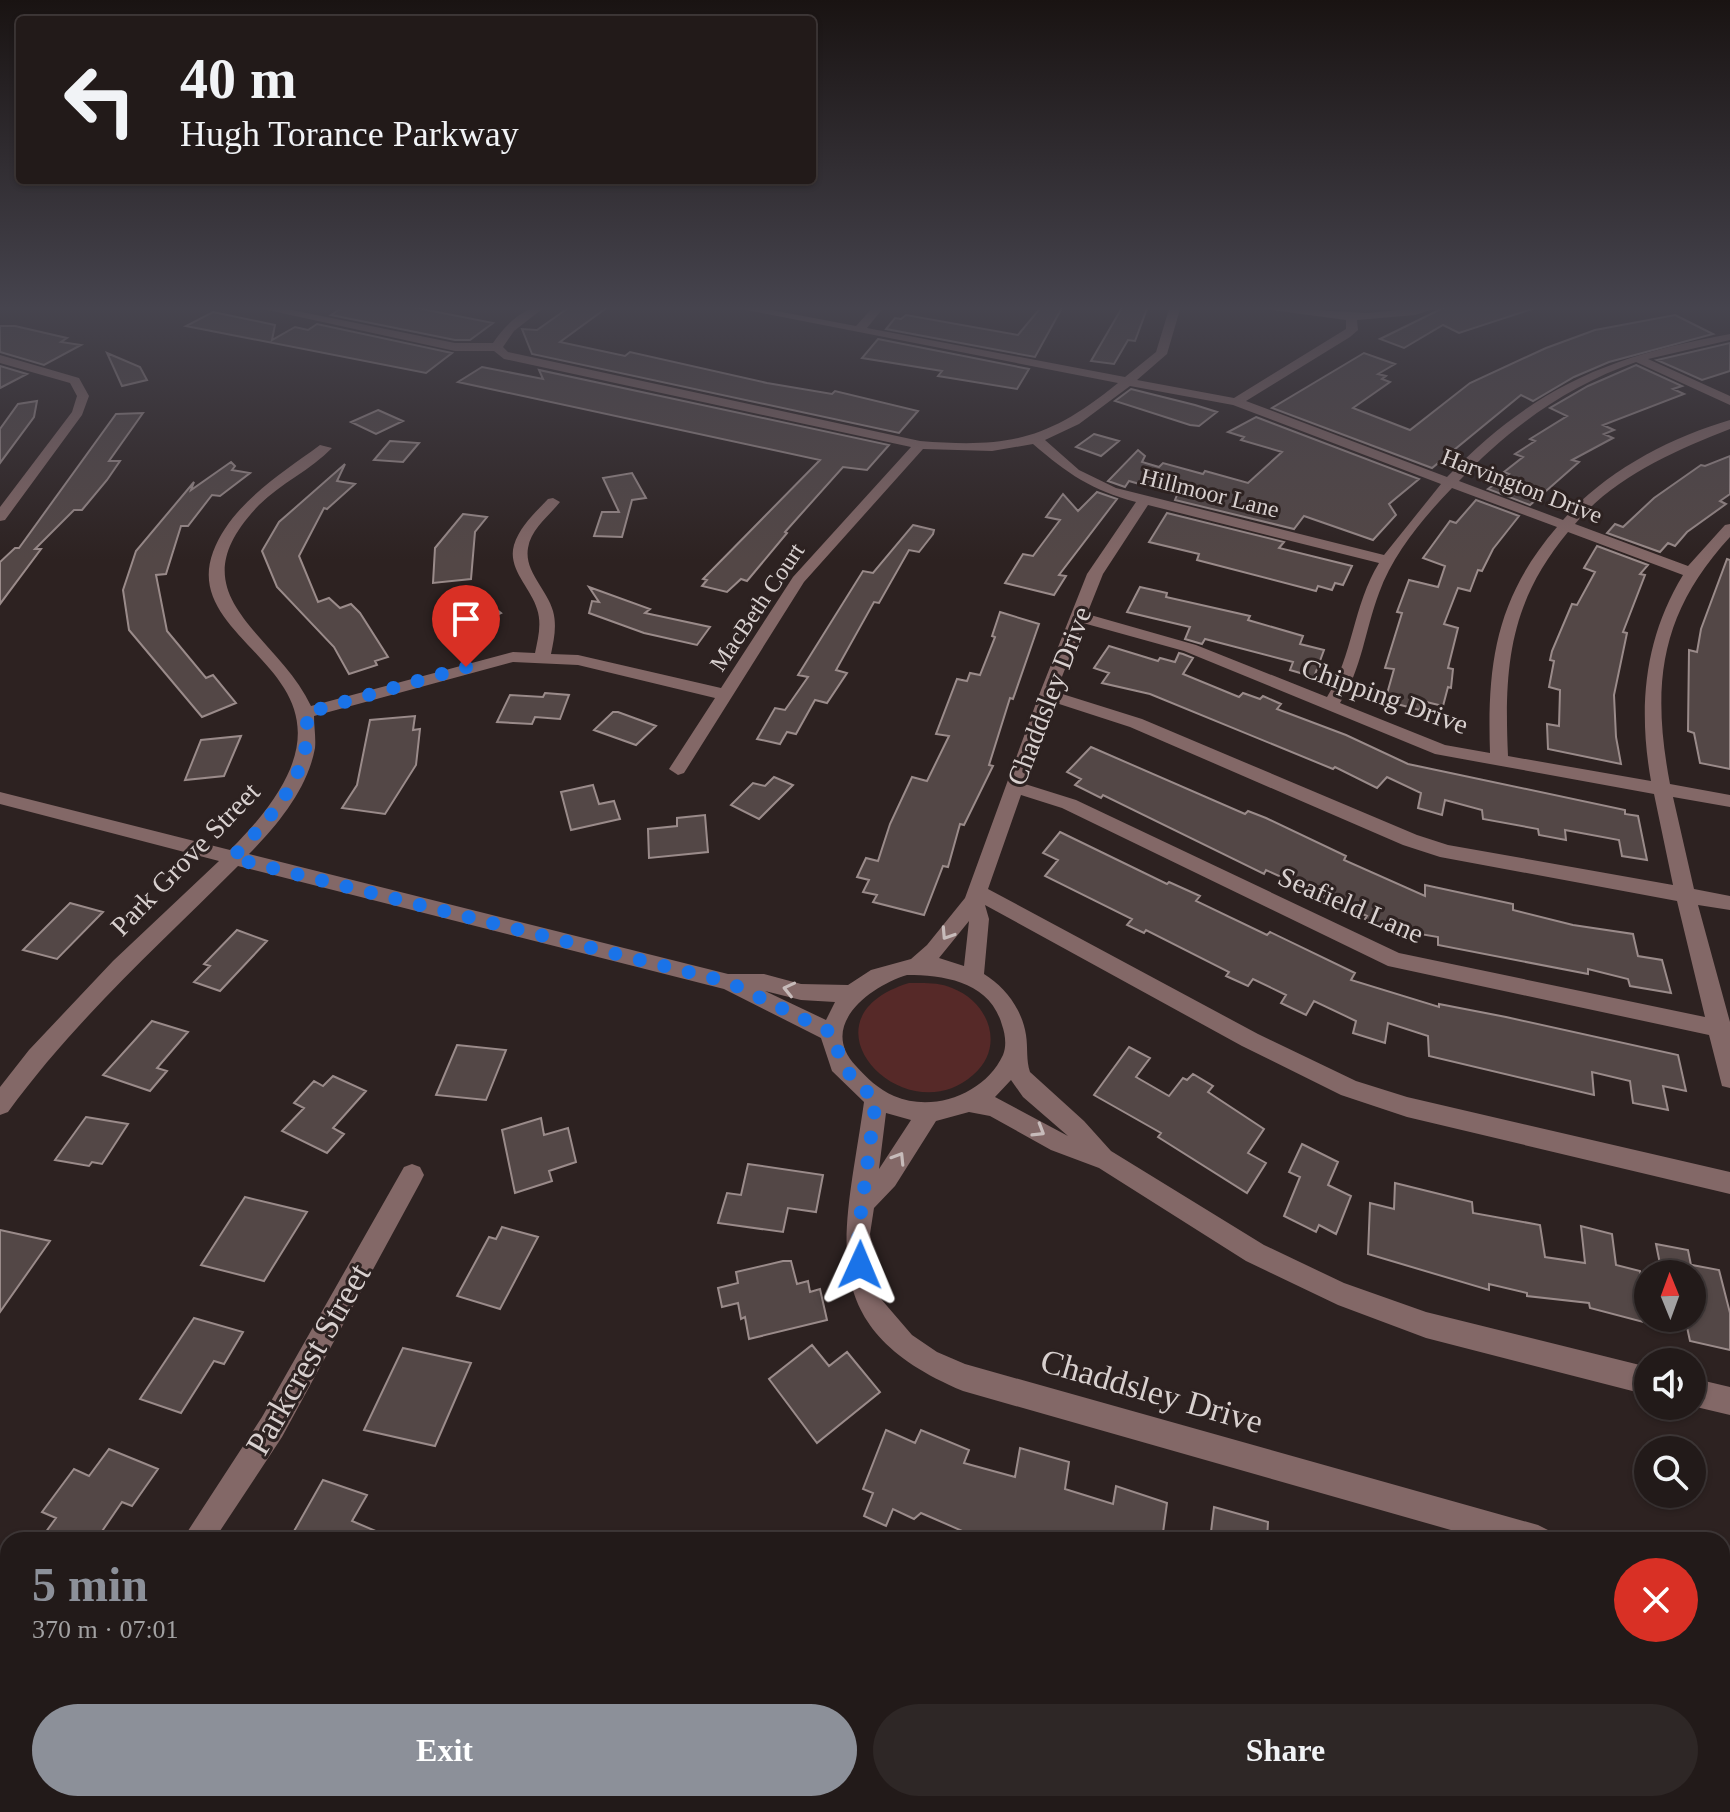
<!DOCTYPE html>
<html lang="en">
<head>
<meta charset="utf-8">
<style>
  :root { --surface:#221a19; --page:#2e2726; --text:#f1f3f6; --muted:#a2a1a2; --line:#3f3838; --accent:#8c9099 }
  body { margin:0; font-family:Georgia,serif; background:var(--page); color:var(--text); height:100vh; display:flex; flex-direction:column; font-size:30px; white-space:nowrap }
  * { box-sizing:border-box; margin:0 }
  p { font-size:26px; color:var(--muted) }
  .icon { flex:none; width:44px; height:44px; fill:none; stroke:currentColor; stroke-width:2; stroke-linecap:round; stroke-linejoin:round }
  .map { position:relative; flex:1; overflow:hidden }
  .details { position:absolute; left:0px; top:1532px; width:1730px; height:280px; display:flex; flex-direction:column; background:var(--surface); border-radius:24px 24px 0 0; box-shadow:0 2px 6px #0004,0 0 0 2px var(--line) }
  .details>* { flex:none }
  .guide { position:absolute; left:16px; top:16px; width:800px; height:168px; border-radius:8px; box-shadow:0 2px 6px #0004,0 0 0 2px var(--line); background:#221a19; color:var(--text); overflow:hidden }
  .needle { width:52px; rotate:359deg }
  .controls { position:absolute; left:1634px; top:1260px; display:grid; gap:16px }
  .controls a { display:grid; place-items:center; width:72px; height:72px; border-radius:50%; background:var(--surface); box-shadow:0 2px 6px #0004,0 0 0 2px var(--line); font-size:40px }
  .pin { position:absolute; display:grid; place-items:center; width:68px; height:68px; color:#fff; margin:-82px -34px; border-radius:50% 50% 50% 0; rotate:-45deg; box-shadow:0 0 8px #0007 }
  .pin .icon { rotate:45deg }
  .me { position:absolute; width:88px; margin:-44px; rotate:1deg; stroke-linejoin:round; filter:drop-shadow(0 0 6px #0008) }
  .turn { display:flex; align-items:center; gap:28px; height:168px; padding:0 32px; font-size:36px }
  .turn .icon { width:104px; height:104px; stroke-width:2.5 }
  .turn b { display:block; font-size:56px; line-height:68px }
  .round { display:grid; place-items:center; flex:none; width:84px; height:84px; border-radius:42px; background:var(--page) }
  .head { display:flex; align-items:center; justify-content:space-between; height:136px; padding:0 32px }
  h1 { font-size:48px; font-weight:800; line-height:60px; color:var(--accent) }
  .primary-button { display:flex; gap:16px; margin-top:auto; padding:16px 32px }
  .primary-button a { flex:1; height:92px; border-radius:48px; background:var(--accent); color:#fff; font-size:32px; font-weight:800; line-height:92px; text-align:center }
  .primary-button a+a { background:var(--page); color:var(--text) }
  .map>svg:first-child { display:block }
  .green { fill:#562928 }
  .building { fill:#534746; stroke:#9a8b8a; stroke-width:2 }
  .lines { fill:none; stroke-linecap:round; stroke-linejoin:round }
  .minor { fill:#836867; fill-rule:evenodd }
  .oneway { stroke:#c7bbba }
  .route { stroke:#1a73e8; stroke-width:14; stroke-dasharray:0 25.2 }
  .labels { text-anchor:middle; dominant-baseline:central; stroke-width:6; stroke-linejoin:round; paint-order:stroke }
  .far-street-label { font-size:24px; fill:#d8d0cf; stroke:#2d2221 }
  .street-label { font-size:28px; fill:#d8d0cf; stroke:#2d2221 }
  .near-street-label { font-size:34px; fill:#d8d0cf; stroke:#2d2221 }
</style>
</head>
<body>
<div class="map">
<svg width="1730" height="1812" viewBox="0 0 1730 1812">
  <rect width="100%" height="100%" fill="#2d2221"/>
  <path class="green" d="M909,983C924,983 938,982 952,988C989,1002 1006,1047 973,1075C905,1136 792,1019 909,983Z"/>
  <path class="building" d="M345,306H407L493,323L470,340H455L331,315Z
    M571,306H609L560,342L625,356L630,352L767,383L832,394L835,391L918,411L899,433L532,354L522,329L537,330Z
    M1042,306H1063L1035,357L886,329L895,318L901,319L906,315L1018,335Z
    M1123,306H1148L1135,341L1128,340L1114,364L1091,361Z
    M1447,306H1532V309L1459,333L1443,325L1404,348L1380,339Z
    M213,312L275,325L272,340L295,327L308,330L317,324L452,353L426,373L186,326Z
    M1675,315L1713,334L1609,362L1574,377L1533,401L1521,395L1432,468L1272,408L1364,353L1395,364L1378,374L1386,376L1382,379L1390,382L1353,408L1410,430L1470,383L1546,348L1595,330Z
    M0,326H15L67,338L61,342L81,345L44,365L0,352Z
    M878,339L1029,369L1017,389L938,376L942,371L862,358Z
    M1730,343V371L1702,380L1657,360Z
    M107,353L140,367L147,380L122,386Z
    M1636,365L1682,386L1673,389L1684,394L1603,425L1614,430L1604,434L1613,438L1572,460L1579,462L1530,505L1488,489L1509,474L1504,472L1523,457L1515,454L1535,441L1530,439L1567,416L1550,408L1588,386Z
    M0,366L27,374L0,388Z
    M482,367L543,379L539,370L889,445L867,470L843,467L785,532L787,533L747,581L741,579L727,592L702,586L707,580L703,579L820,460L458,382Z
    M1131,389L1195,405L1217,412L1199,426L1190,425L1115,401Z
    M37,401L34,417L0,463V429L18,404Z
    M378,410L403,421L376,434L351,422Z
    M143,413L109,461H120L107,480L82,510H74L35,549H41L0,604V562L15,548H19L116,414Z
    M1256,417L1419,479L1389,504L1396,515L1373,540L1304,516L1294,529L1175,500L1177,495L1129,481L1125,487L1108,481L1138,450L1145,456L1142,462L1159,467L1163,463L1203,474L1205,471L1248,483L1282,452L1241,440L1244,437L1228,432Z
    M1094,434L1119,441L1101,456L1076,447Z
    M390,441L419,443L403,462L374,460Z
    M1730,456V494L1720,501L1726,504L1687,532L1675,546L1668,543L1660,552L1607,533L1615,524L1623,527L1654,498L1701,465L1705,466Z
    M231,462L235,466L232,470L250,473L220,496L212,495L188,526H181L166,574L156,575L167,631L206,678L213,675L236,703L202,717L129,630L123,590L136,551L194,482L191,490Z
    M345,464L337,481L355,484L327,509L324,508L299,556L318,602L329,598L340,608L351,604L360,613L388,657L375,661L377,665L349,674L334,647L277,587L262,551L279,522Z
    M632,473L646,498L632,500L622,537L594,536L602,512H619L603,478Z
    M1097,492L1117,499L1059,575L1066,576L1054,595L1005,583L1023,554L1033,556L1060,520L1046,517L1063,494L1078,511Z
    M1476,500L1519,516L1493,549L1482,571L1478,570L1470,591L1458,588L1444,624L1458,628L1448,668L1453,669L1451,688L1448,687L1443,706L1422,701L1420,710L1385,701L1394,669L1385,668L1402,613L1397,612L1409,580L1438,587L1445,566L1423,558L1450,521L1456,523Z
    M1167,513L1284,542L1279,548L1352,566L1343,585L1335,583L1332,590L1318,586L1316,591L1197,560L1199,554L1149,542Z
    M463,514L487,517L475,532L471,579L433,583L435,548Z
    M913,525L934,530L933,534L919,552L909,550L879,603L874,602L836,670L847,673L827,703L815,700L796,734L787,732L780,744L757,739L775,708L785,710L808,677L798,675L863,571L873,573Z
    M1597,546L1648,565L1640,574L1645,575L1623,632L1627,633L1614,695L1616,737L1621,764L1548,749L1547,724L1559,726L1560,690L1549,687L1554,661L1550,660L1552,651L1572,604L1577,605L1595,572L1584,568Z
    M1727,559L1730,560V769L1700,763L1694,733L1688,731L1689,650L1697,652L1701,629Z
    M589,587L650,609L645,613L710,627L697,645L644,633L589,613L592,601L599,602Z
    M1140,587L1167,593L1166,597L1250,616L1248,620L1303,636L1300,644L1324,650L1314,677L1290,670L1293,662L1205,639L1202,644L1185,639L1190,627L1127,612Z
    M483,599L501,613L457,634L439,619Z
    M1000,612L1039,624L1013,699L1010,698L989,765L993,766L964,825L960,824L948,867L943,866L924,915L873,902L877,895L863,892L869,880L857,877L866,858L878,861L890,824L912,777L927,781L949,736L936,734L957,679L967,681L970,673L980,675L995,637L992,636Z
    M1109,646L1158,661L1160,658L1175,662L1179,653L1183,654L1193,658L1183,674L1239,697L1243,693L1260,699L1263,696L1281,704L1277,709L1346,735L1408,764L1625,810V814L1638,816L1647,860L1622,856L1619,840L1565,830L1566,840L1539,835L1538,829L1483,819L1482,810L1445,800L1442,815L1418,808L1421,793L1387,777L1377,788L1335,767L1333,769L1150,694L1102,683L1109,673L1094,668Z
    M545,693L569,695L560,719L535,717L532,724L497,722L510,695L543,697Z
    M613,712H618L656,726L636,745L594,730Z
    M415,716L413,730L420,729L416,765L385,814L342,808L357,785L370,720Z
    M241,736L224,776L185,780L201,740Z
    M1091,747L1245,814L1248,811L1266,818L1346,856L1344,860L1425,896V885L1513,904V910L1573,925L1633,934L1638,956L1662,960L1671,993L1630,986L1628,979L1588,969V974L1438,945V937L1403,931L1401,935L1365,919L1367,916L1266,870L1264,874L1103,795L1101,798L1075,785L1081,779L1067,772Z
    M774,777L793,785L759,819L731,805L753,783L765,786Z
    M593,785L599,804L614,801L620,819L571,830L561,792Z
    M705,815L708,852L649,858L648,829L677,826V818Z
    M1060,832L1167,884L1169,882L1200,896L1196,901L1267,935L1270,932L1355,973L1351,980L1439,1007V1004L1506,1017L1678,1055L1686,1091L1663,1086L1668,1110L1633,1103L1630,1081L1592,1072L1594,1095L1429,1056L1428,1036L1388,1023L1385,1043L1353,1033L1356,1021L1314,1001L1306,1015L1281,1003L1286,995L1253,979L1248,986L1226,976L1229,972L1146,930L1144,933L1127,925L1132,919L1045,876L1058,860L1043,853Z
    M70,903L103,912L57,959L23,950Z
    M237,930L267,941L220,991L194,982L210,966L204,964Z
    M152,1021L188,1032L157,1068L167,1071L150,1091L103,1075Z
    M457,1045L506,1050L486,1100L436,1095Z
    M1129,1047L1150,1058L1136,1077L1169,1096L1183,1078L1187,1080L1193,1074L1213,1086L1208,1092L1264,1129L1248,1153L1266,1163L1247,1193L1158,1137L1161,1133L1094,1095Z
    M333,1076L366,1091L333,1128L344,1134L327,1153L282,1131L304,1108L294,1103L314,1081L323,1086Z
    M86,1117L128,1124L102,1164L92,1162L89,1166L55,1160Z
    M541,1118L544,1135L568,1128L576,1162L549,1171L552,1181L515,1193L502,1130Z
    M1302,1144L1338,1162L1328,1185L1351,1196L1336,1234L1319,1225L1316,1232L1284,1216L1300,1177L1289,1172Z
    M748,1164L823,1175L816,1212L788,1208L783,1232L718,1223L727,1193L741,1195Z
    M1395,1183L1472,1202L1473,1213L1540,1225L1545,1257L1585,1263L1581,1226L1612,1234L1616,1265L1640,1271L1647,1323L1590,1308L1589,1303L1527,1296V1293L1489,1284V1290L1368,1254L1370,1203L1394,1209Z
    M245,1197L307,1212L264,1281L201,1265Z
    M502,1227L538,1237L500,1309L457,1296L489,1237L496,1239Z
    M0,1230L50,1241L0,1312Z
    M1656,1244L1688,1250L1692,1270V1265L1719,1270L1730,1313V1350L1690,1341L1685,1318H1692V1274H1662Z
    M783,1261H791L797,1284L808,1281L810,1292L820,1289L827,1320L749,1339L745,1317L741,1319L738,1303L722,1307L718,1288L738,1283L736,1272Z
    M194,1318L243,1332L224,1364L214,1361L181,1413L140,1399Z
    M812,1345L829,1366L847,1352L880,1392L817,1443L769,1379Z
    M403,1348L471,1363L435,1446L364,1430Z
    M886,1430L915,1443L921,1430L969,1450L964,1463L1015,1477L1020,1448L1069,1462L1065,1489L1113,1504L1116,1486L1167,1503L1162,1540H965L967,1533L921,1513L914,1519L893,1509L886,1526L864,1516L873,1493L863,1489Z
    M109,1449L158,1469L132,1506L122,1502L96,1540H40L56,1518L42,1512L74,1469L89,1476Z
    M323,1480L367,1495L352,1521L397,1540H289Z
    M1214,1507L1268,1522L1267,1540H1210Z"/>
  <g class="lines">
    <path class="minor" d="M250,306H272L455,343H493C505,325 524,306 546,306L514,331L503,347L508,352L920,441C1009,448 1048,440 1118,383L726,306H750L856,326L874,306H885L867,328L1125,377L1156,352L1170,306H1181L1167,354L1137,380L1234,398L1346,329V320L1242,306L1367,313L1443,306L1415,315L1357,320L1358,330L1350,337L1246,401L1447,477C1534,387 1609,356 1730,334V340L1648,359L1730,396V405L1636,362C1567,386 1509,428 1459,481L1563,520C1604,472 1671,437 1730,420V429C1674,451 1614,477 1575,524L1688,566L1725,525L1730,524V537C1660,613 1651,684 1670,784L1730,795V807L1673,797L1694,889L1730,896V910L1698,905L1730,1022V1088L1722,1086L1709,1035L1388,966L1062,808L1021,795L988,889L1258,1034L1356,1081L1407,1097L1730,1172V1194L1407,1117L1341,1095L1242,1046L985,905L989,919L984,974C1005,987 1022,1009 1026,1035C1028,1048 1026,1060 1030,1072L1084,1121L1111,1151L1264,1245L1344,1283L1426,1312L1648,1367V1395L1426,1338L1338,1305L1246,1261L1099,1168L1051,1150L990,1116L969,1112L936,1121L895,1186L874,1208L870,1234L881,1299L912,1335L937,1352L965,1364L1538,1525L1548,1530L1553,1540H1486L963,1391C810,1327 845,1237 864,1102L832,1071L821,1038L724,989L238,866C158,946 75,1020 8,1112L0,1115V1087L29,1050L113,961L219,861L0,804V792L230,850C408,674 175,656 213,552C231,504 281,474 320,445L332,448C311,470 281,483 259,505C171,596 276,631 311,706L513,652L535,653C538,638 542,624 537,609C531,588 507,569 514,545C520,526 535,513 548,499L553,498L560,502C549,516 531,529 528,548C524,572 547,589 553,611C557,626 554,639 551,654L578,655L721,688L793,577L911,447L504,359L494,351H455ZM1130,386L1233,405L1441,484L1384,555L1116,488L1079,470L1045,440L1079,424ZM1033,444C1068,474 1091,490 1136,502L1087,574L1039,695L965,898L927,945L911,959L871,970L848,985L801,984L764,974H728L249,854C277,826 308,788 315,748C316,738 314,726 314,716L513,662L578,665L715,698L669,769L678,775L684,773L804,582L923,449L992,451ZM1452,488L1557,527C1496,598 1487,663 1490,753L1445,745L1340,703C1362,669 1365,630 1379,593C1393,554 1423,518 1452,488ZM1148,505L1379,563C1353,605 1353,656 1327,697L1196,645L1087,614L1103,574ZM1568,532L1683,575C1644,639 1638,708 1651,781L1508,756C1504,667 1509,603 1568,532ZM1083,623L1184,651L1435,754L1654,794L1673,885L1448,845L1417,835L1142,719L1056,692ZM1053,702L1130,727L1403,845L1440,857L1677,901L1705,1017L1399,953L1076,800L1025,784ZM969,921L964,966L939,958ZM907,975C945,975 990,982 1002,1025C1005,1033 1007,1046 1003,1055C985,1094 933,1113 894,1096C878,1089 867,1078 856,1066C817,1025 871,986 907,975ZM765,991L801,1000L835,1002L826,1020ZM1011,1080L1023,1097L1068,1136L995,1097ZM886,1113L911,1120L879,1169Z
      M0,355L79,378L89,396L82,415L5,520L0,521V507L72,412L77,396L70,383L0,363Z
      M412,1164L420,1167L424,1175L420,1183L282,1437L214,1540H182L262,1417L404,1167Z
      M1692,1378L1730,1387V1415L1692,1406Z
      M1722,1577L1730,1579V1609L1722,1607Z
      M0,1606L8,1609V1640L0,1637Z
      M8,1797V1804H40L36,1812H1Z"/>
  </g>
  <defs><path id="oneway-chevron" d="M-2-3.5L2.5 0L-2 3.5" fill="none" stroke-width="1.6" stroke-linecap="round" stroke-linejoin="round" transform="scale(2)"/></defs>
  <g class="oneway">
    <use href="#oneway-chevron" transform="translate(947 934) rotate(123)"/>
    <use href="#oneway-chevron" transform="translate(789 989) rotate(-167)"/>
    <use href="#oneway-chevron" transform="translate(1039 1131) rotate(31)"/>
    <use href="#oneway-chevron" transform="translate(899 1158) rotate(-58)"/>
  </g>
  <linearGradient id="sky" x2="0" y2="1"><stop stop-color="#191312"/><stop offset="0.55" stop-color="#46444e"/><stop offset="1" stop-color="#46444e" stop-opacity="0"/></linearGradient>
  <rect width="1730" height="560" fill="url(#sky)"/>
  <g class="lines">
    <path class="route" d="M466,667L306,713C315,773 270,818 232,858L728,982L834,1034C839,1065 851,1080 876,1099L858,1234L860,1265"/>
  </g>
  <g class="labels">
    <g class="far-street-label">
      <text transform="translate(1522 486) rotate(21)">Harvington Drive</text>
      <text transform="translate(1210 493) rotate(14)">Hillmoor Lane</text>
      <text transform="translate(757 607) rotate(-56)">MacBeth Court</text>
    </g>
    <g class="street-label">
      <text transform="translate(1049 696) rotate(-69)">Chaddsley Drive</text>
      <text transform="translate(1385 696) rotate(20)">Chipping Drive</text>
      <text transform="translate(185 859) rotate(-46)">Park Grove Street</text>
      <text transform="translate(1351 905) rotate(23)">Seafield Lane</text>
    </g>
    <g class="near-street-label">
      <text transform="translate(308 1359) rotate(-60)">Parkcrest Street</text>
      <text transform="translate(1152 1391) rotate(16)">Chaddsley Drive</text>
    </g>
  </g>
</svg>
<div class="controls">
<a><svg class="needle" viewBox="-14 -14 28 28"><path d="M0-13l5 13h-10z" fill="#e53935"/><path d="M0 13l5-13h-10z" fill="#a2a1a2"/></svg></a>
<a><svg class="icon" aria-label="sound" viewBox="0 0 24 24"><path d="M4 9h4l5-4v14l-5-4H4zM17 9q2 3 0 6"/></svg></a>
<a><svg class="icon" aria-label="search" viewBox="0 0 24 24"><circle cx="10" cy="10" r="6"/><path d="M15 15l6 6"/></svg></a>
</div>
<div class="pin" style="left:466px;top:667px;background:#d93025"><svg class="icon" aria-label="arrive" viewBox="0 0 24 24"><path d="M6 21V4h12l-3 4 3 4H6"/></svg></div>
<svg class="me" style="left:860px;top:1265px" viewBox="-20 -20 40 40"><path d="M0-17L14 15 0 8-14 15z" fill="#1a73e8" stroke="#fff" stroke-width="4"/></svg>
<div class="guide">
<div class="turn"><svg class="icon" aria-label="left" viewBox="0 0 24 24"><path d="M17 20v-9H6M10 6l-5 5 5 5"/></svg><div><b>40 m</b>Hugh Torance Parkway</div></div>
</div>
<section class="details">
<div class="head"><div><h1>5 min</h1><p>370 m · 07:01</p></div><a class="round" style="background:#d93025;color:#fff"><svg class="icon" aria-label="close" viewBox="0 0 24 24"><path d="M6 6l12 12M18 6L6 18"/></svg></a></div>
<div class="primary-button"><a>Exit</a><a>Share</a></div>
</section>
</div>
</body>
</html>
